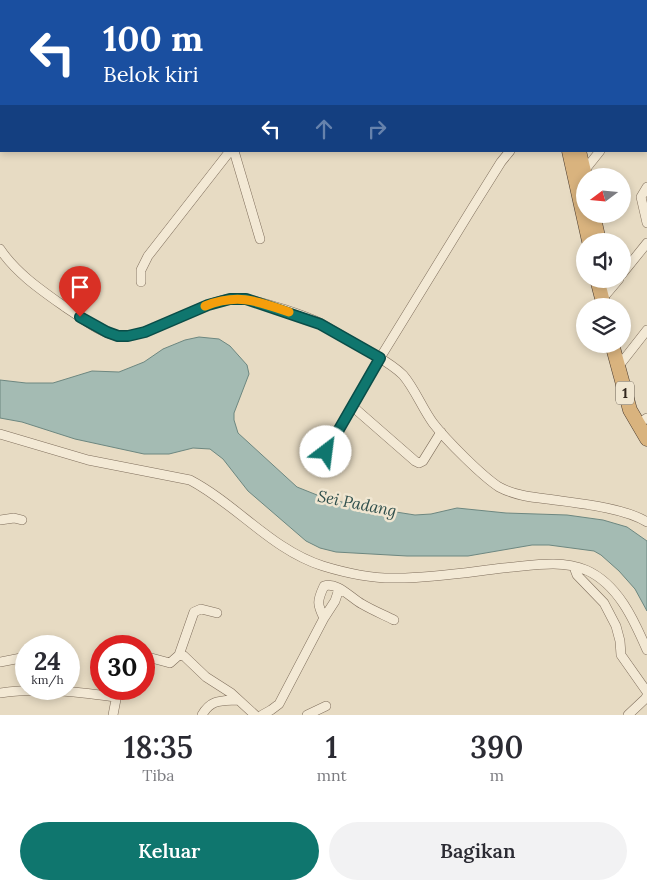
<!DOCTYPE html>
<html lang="id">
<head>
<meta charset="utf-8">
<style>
  :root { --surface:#fff; --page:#f2f2f3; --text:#2b2b33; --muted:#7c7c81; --accent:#0f766e }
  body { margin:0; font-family:Lora,serif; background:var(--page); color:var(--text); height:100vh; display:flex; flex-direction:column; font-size:19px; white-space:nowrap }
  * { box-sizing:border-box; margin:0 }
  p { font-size:16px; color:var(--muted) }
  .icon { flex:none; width:28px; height:28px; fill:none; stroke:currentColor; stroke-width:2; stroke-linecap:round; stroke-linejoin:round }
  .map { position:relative; height:715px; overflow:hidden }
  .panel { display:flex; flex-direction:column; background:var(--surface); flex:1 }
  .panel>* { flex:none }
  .guide { position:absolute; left:0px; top:0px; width:648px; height:152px; box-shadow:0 2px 8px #0003; background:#1a4fa0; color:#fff; overflow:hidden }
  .needle { width:32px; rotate:254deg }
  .buttons { position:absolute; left:576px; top:168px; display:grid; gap:10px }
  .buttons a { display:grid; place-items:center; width:55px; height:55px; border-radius:50%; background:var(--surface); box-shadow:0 2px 8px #0003; font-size:25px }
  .speed { position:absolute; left:15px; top:635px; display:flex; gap:10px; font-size:25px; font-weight:700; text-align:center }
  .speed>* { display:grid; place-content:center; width:65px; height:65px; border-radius:50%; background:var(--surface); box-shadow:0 2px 8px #0003; line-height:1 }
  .speed small { font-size:12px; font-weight:400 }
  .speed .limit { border:8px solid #d22; background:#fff; color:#111 }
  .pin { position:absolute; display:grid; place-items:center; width:42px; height:42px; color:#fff; margin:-51px -21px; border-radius:50% 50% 50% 0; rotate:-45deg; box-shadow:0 0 5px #0007 }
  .pin .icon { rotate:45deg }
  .me { position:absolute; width:55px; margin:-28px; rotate:30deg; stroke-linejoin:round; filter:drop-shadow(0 0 4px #0008) }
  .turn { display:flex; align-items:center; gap:18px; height:105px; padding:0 20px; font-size:22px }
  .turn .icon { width:65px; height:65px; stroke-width:2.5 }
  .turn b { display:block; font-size:35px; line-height:42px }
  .lanes { display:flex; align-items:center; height:48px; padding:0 20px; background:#0003; justify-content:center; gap:25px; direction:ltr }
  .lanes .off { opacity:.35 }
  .eta { display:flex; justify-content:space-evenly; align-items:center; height:85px; text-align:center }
  .eta b { font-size:30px; font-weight:600; line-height:35px }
  .action { display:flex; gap:10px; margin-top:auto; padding:10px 20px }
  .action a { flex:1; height:58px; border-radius:30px; background:var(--accent); color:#fff; font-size:20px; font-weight:600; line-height:58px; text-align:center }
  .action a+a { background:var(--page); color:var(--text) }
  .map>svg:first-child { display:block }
  .water { fill:#a4bbb3; stroke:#6d8780 }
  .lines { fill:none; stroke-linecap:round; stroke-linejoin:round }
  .minor-casing { stroke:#7f6e5c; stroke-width:10 }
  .trunk-casing { stroke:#4d3d30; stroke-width:15 }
  .minor { stroke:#f3e9d5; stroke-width:9 }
  .trunk { stroke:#d9b37e; stroke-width:14 }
  .route-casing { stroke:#0a4d48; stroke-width:12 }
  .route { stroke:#0f766e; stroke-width:9 }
  .slow { stroke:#f59e0b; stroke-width:9 }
  .labels { text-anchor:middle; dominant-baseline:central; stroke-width:5; stroke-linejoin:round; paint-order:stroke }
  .shield { fill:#f0e6d1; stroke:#6a6054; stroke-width:1 }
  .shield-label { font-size:14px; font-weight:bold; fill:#31271e }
  .water-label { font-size:16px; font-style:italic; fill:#2f4f4c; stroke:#f0e6d1 }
</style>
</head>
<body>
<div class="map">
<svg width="647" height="715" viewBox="0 0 647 715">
  <rect width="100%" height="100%" fill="#e7dbc3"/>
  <path class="water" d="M199,337L219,339L230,346L247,365L249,374L234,413V420L238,433L297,487L322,497L358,506L415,515L431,514L457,508L506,513L567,515L603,520L627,527L647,541V611L635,589L619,571L601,555L594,551L549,545H532L468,556H407L336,552L320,548L306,541L248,491L223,459L210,449L193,448L169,454H144L75,439L22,422L0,418V380L26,383H53L92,371L119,372L144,362L163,349L185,340Z"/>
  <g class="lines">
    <g class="minor-casing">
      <path id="minor" d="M240,1L241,0
        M495,1L500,0
        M646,95L647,94
        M234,151L260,239
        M584,171L600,151
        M647,187L641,197L647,223
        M0,249C16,273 41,290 65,307C81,317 99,333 119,336C140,338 183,315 205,306C217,301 232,296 246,299C266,303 304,315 322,324C336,332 350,341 365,349C378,357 392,364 403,375C415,389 422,408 433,423C446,440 482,476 499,487C514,495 530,497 547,499C575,503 623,507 647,522
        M622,274L647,243
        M141,282V270L148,256L230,151
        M602,299L619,279
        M618,367L647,330
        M352,406L415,461L419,463L423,461L441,432
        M644,420L647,418
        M0,434L88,460L190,480C236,504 272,550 323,566C346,573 374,579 398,578C433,578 469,572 503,568C530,566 560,559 586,570C618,584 634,620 647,650
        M326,452L380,358L471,210L501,162L510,151
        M0,520L14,518L22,520
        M574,567L577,575L604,603L616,626L620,641L621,655L647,692
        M324,618L335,601L339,589
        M179,655L194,612L201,609L217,613
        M144,656L170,663L179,655L184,656L206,677L231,693L255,715
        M0,662L26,657
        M0,693C40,687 77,692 116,697
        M113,715L118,689
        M202,715C211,699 221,701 238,700
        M262,715L271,710L279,704L324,618C317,604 317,601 324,586C337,581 352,599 362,604C372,610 384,615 394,620
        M307,715L326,706
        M628,715L645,699L647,696"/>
    </g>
    <g class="trunk-casing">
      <path id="trunk" d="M544,0V1
        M569,151L589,241
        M579,151L585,176
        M593,214L599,241
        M597,279L604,306
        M612,344L630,410L647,439"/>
    </g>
    <use href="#minor" class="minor"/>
    <use href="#trunk" class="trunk"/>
  </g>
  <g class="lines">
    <g class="route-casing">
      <path id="route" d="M80,317L107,332L118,336H128L145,332L208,305L230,299H246L320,324L380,358L326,452"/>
    </g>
    <use href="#route" class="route"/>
    <path class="slow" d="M205,306C238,293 257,301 289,312"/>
  </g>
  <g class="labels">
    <rect class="shield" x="616" y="381.5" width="18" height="23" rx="4"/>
    <g class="shield-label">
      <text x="625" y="393">1</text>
    </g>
    <g class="water-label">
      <text transform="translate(357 503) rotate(11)">Sei Padang</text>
    </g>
  </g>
</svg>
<div class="buttons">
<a><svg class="needle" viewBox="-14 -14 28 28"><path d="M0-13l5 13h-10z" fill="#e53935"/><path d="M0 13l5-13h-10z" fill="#7c7c81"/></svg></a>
<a><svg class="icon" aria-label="sound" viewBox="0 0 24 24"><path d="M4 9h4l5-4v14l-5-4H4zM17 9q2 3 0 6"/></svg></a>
<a><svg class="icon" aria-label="layers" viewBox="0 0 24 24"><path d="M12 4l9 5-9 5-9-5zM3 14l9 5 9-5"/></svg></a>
</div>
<div class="speed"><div>24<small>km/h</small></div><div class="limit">30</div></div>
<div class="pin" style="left:80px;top:317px;background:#d93025"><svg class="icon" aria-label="arrive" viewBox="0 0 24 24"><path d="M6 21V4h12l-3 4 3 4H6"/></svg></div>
<svg class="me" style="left:326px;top:452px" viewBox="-20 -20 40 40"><circle r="19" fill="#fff"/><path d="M0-13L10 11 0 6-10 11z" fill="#0f766e"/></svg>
<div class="guide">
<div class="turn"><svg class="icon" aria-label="left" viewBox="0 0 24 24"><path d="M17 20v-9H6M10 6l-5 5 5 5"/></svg><div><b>100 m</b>Belok kiri</div></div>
<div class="lanes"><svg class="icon" aria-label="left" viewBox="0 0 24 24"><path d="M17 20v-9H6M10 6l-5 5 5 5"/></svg><svg class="icon off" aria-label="ahead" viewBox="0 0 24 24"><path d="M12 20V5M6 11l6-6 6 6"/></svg><svg class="icon off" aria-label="right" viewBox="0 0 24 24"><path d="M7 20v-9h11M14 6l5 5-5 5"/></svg></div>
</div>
</div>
<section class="panel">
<div class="eta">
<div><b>18:35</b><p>Tiba</p></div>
<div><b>1</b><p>mnt</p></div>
<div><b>390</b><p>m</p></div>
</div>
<div class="action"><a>Keluar</a><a>Bagikan</a></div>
</section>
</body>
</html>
